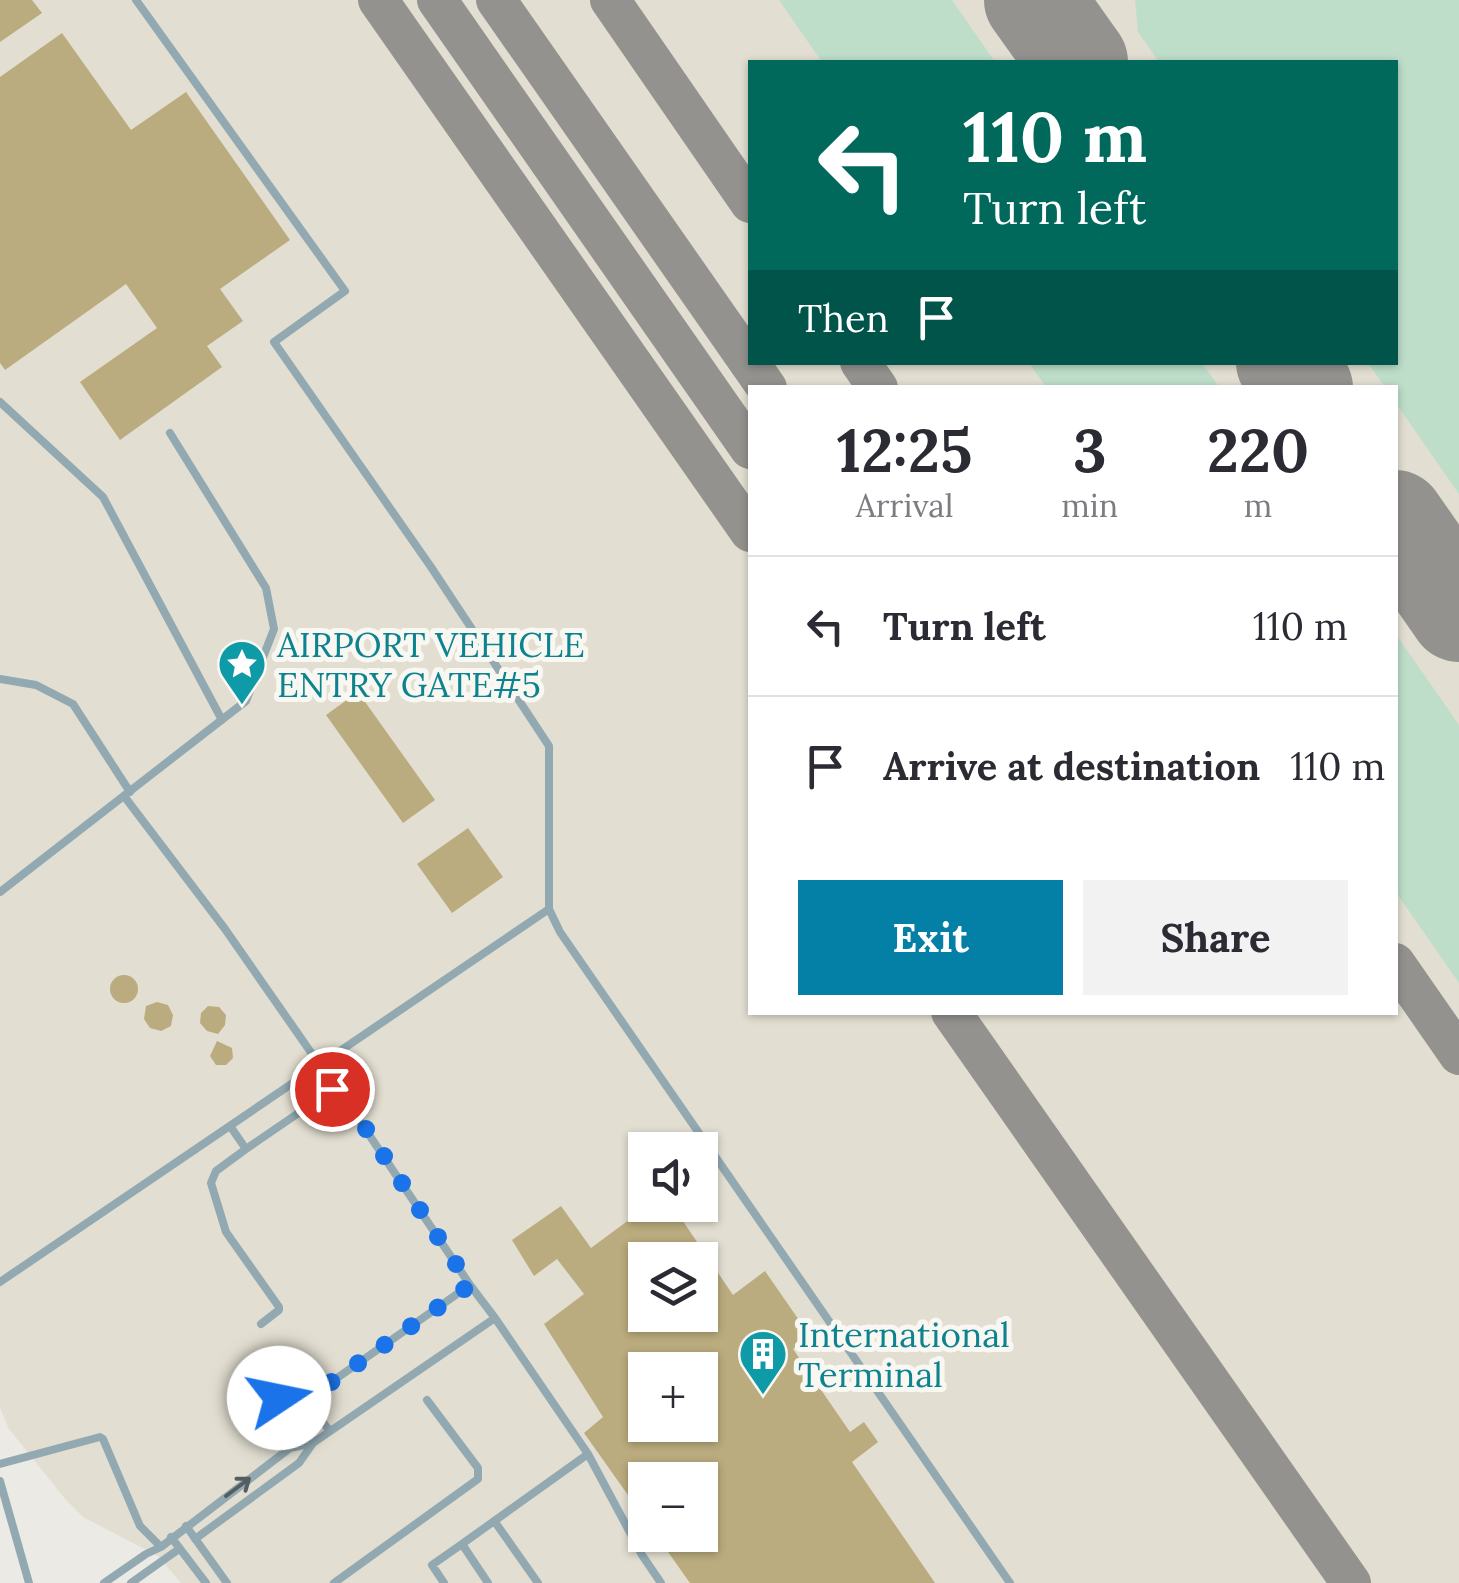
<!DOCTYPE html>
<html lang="en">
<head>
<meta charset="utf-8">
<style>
  :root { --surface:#fff; --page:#f2f2f3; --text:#2b2b33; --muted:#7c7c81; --line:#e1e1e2; --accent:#047fa5 }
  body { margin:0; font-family:Lora,serif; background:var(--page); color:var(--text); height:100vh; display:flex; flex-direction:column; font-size:38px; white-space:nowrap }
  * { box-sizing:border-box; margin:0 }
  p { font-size:32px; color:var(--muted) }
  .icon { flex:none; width:55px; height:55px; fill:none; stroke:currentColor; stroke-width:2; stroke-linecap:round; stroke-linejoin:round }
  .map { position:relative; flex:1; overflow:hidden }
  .sheet { position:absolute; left:748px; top:385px; width:650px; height:630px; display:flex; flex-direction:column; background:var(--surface); border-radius:0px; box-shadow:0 2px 8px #0004 }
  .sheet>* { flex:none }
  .banner { position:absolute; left:748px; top:60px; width:650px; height:305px; border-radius:0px; box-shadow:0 2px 8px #0004; background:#00695c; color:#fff; overflow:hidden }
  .buttons { position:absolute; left:628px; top:1132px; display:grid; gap:20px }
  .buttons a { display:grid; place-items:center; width:90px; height:90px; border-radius:0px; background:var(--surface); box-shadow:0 2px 8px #0004; font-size:50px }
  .pin { position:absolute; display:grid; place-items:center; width:85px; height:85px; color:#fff; margin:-42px; border:5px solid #fff; border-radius:50%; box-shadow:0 2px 10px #0007 }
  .me { position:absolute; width:110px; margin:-55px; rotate:79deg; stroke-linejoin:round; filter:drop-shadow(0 0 8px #0008) }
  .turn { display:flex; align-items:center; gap:35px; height:210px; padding:0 50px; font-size:45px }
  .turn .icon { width:130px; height:130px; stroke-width:2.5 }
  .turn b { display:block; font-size:70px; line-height:85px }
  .then { display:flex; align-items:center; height:95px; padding:0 50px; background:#0003; gap:20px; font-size:38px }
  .eta { display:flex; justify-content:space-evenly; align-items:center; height:170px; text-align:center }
  .eta b { font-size:60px; font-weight:700; line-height:70px }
  .cta { display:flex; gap:20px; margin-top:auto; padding:20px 50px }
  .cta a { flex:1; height:115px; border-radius:0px; background:var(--accent); color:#fff; font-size:40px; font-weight:700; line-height:115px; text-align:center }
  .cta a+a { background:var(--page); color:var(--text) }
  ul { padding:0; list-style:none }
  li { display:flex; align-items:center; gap:30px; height:140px; padding:0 50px; border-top:2px solid var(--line) }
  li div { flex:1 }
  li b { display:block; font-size:38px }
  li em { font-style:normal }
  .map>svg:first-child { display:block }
  .built { fill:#e2ded1; fill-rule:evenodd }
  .green { fill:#bedeca }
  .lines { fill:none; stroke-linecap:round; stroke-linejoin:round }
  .taxiway { stroke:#94928e; stroke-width:40 }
  .runway { stroke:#94928e; stroke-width:100 }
  .building { fill:#baac7e; fill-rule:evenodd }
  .lane { stroke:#92a9b2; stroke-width:8 }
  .oneway { stroke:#545e61 }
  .route { stroke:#1a73e8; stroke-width:18; stroke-dasharray:0 32.4 }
  .labels { text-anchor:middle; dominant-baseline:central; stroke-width:10; stroke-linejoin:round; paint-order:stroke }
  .culture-label { font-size:35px; fill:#0d838f; stroke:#f9f7f1; text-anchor:start }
</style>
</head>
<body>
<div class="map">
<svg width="1459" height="1583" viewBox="0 0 1459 1583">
  <rect width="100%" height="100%" fill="#ebeae4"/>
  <path class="built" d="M0,0H1459V1583H181L158,1556L83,1517L66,1500L9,1429L0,1408ZM750,62H1395V362H750ZM750,388H1395V1012H750ZM645,1150H700V1205H645ZM645,1260H700V1315H645ZM645,1370H700V1425H645ZM645,1480H700V1535H645Z"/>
  <path class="green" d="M779,0H952L995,62H822Z
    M1135,0H1459V494L1395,402V388L1385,387L1368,363L1395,362V62H1159L1138,32Z
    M1029,363H1202L1219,387H1046Z
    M1395,633L1459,725V983L1395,891Z"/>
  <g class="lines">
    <path class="taxiway" d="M378,0L750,532
      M437,0L750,449
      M496,0L767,388
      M610,0L750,203
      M860,362L878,388
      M1395,534L1409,543L1420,556
      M1395,963L1459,1055
      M951,1012L1351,1583"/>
    <path class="runway" d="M1034,0L1078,62
      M1286,362L1303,388
      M1395,520L1459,612"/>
  </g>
  <path class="building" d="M0,0H32L42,13L0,42Z
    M62,33L131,130L186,92L290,240L220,289L243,321L207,346L222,367L120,440L80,382L157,328L126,284L5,370L0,363V77Z
    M358,692L435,800L403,823L326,715Z
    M468,828L503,877L452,913L417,864Z
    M110 989a14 14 0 1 1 28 0a14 14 0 1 1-28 0Z
    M157,1002L168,1005L173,1015L171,1026L161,1031L150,1028L144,1019L146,1006Z
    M208,1006L219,1007L226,1015L225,1025L218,1034L207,1031L200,1023L201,1013Z
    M217,1041L232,1048L233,1058L226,1065H216L210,1056Z
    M649,1205H672L733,1295L765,1271L810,1336L793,1349L850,1432L864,1422L878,1442L852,1462L935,1583H690L656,1535H700V1480H645V1519L584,1433L603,1417L544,1324L584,1294L557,1259L534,1276L512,1240L561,1206L591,1248ZM645,1260H700V1315H645ZM645,1370H700V1425H645Z"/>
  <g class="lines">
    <path class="lane" d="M136,0L345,291L274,342L431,567L549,746V909L560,932L1010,1583
      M0,402L103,497L222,720
      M0,679L36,685L73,704L130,792
      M124,796L225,929L319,1064
      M0,892L246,701L274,629L266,588L170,433
      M230,1126L246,1149L335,1088L345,1099L470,1285
      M246,1149L216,1171L211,1183L226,1232L279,1307V1310L261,1324
      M0,1282L549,909
      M277,1392L284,1403L308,1402
      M330,1431L308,1404L307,1399L470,1285L495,1318
      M313,1443L495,1318L588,1454L642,1555L661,1583
      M0,1464L100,1437L103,1439L140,1526L161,1547
      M0,1481L29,1583
      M495,1522L538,1583
      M186,1526L227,1583
      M171,1537L206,1583
      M104,1583L146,1554L161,1547L290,1448L313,1443L299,1463L195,1539
      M131,1583L179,1549
      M334,1583L478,1479V1468L427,1400
      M444,1583L432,1565L462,1544
      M488,1583L462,1544L588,1454"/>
  </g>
  <defs><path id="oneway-shaft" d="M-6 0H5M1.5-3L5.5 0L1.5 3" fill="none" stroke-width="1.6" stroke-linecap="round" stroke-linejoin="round" transform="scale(2.5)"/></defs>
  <use class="oneway" href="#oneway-shaft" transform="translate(238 1487) rotate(-37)"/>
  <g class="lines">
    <path class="route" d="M279,1398L281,1402L292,1404L308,1402L307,1399L470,1285L346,1099L336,1088L332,1089"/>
  </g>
  <defs>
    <g id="sight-pin" transform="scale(2.5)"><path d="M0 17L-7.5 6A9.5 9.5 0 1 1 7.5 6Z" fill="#0f9aa8" stroke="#f9f7f1"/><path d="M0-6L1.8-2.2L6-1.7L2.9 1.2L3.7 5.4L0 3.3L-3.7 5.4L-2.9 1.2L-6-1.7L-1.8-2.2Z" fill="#fff"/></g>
    <g id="building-pin" transform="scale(2.5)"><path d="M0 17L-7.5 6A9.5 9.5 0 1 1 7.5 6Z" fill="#0f9aa8" stroke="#f9f7f1"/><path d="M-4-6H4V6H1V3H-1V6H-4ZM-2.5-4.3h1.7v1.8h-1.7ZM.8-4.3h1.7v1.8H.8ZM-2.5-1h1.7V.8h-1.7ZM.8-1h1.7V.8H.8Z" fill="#fff"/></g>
  </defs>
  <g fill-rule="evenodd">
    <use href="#sight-pin" x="242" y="664"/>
    <use href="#building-pin" x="763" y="1354"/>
  </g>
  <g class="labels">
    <g class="culture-label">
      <text x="277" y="644">AIRPORT VEHICLE<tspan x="277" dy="40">ENTRY GATE#5</tspan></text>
      <text x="798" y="1334">International<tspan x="798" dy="40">Terminal</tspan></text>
    </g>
  </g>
</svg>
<div class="buttons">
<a><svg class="icon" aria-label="sound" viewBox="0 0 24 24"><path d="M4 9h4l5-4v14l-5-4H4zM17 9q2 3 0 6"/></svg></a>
<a><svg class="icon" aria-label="layers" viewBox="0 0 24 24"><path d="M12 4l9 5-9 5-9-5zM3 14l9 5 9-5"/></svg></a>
<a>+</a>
<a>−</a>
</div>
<div class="pin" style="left:332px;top:1089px;background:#d93025"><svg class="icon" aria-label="arrive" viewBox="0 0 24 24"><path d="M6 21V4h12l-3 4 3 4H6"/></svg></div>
<svg class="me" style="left:279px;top:1398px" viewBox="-20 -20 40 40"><circle r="19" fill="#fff"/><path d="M0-13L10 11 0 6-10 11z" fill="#1a73e8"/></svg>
<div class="banner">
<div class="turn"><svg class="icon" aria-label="left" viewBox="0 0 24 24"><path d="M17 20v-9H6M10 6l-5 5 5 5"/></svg><div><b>110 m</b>Turn left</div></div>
<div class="then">Then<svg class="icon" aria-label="arrive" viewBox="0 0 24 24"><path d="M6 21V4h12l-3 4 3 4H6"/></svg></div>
</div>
<section class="sheet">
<div class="eta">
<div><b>12:25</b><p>Arrival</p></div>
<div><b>3</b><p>min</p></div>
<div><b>220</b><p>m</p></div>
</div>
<ul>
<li><svg class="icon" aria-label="left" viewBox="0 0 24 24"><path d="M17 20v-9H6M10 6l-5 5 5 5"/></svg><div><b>Turn left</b></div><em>110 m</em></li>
<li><svg class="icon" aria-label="arrive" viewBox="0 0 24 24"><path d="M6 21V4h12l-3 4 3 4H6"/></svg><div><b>Arrive at destination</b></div><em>110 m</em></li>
</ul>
<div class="cta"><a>Exit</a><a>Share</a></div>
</section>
</div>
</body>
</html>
